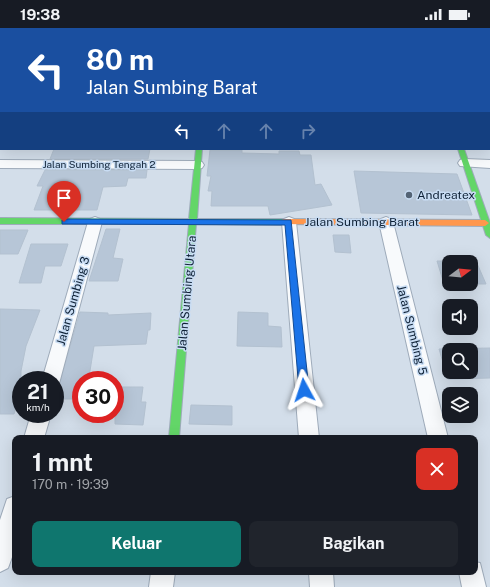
<!DOCTYPE html>
<html lang="id">
<head>
<meta charset="utf-8">
<style>
  :root { --surface:#171b24; --page:#20242c; --text:#f1f3f6; --muted:#9ea1a6; --accent:#0f766e }
  body { margin:0; font-family:"Public Sans",sans-serif; background:var(--page); color:var(--text); height:100vh; display:flex; flex-direction:column; font-size:15px; white-space:nowrap }
  * { box-sizing:border-box; margin:0 }
  p { font-size:13px; color:var(--muted) }
  .icon { flex:none; width:22px; height:22px; fill:none; stroke:currentColor; stroke-width:2; stroke-linecap:round; stroke-linejoin:round }
  .map { position:relative; flex:1; overflow:hidden }
  .details { position:absolute; left:12px; top:407px; width:466px; height:140px; display:flex; flex-direction:column; background:var(--surface); border-radius:8px; box-shadow:0 4px 16px #0002 }
  .details>* { flex:none }
  .banner { position:absolute; left:0px; top:0px; width:490px; height:122px; box-shadow:0 4px 16px #0002; background:#1a4fa0; color:#fff; overflow:hidden }
  .needle { width:26px; rotate:74deg }
  .tools { position:absolute; left:442px; top:227px; display:grid; gap:8px }
  .tools a { display:grid; place-items:center; width:36px; height:36px; border-radius:8px; background:var(--surface); box-shadow:0 4px 16px #0002; font-size:20px }
  .speed { position:absolute; left:12px; top:343px; display:flex; gap:8px; font-size:20px; font-weight:700; text-align:center }
  .speed>* { display:grid; place-content:center; width:52px; height:52px; border-radius:50%; background:var(--surface); box-shadow:0 4px 16px #0002; line-height:1 }
  .speed small { font-size:10px; font-weight:400 }
  .speed .limit { border:6px solid #d22; background:#fff; color:#111 }
  .pin { position:absolute; display:grid; place-items:center; width:34px; height:34px; color:#fff; margin:-41px -17px; border-radius:50% 50% 50% 0; rotate:-45deg; box-shadow:0 0 4px #0007 }
  .pin .icon { rotate:45deg }
  .me { position:absolute; width:44px; margin:-22px; rotate:355deg; stroke-linejoin:round; filter:drop-shadow(0 0 3px #0008) }
  .turn { display:flex; align-items:center; gap:14px; height:84px; padding:0 20px; font-size:18px }
  .turn .icon { width:52px; height:52px; stroke-width:2.5 }
  .turn b { display:block; font-size:28px; line-height:34px }
  .lanes { display:flex; align-items:center; height:38px; padding:0 20px; background:#0003; justify-content:center; gap:20px; direction:ltr }
  .lanes .off { opacity:.35 }
  .round { display:grid; place-items:center; flex:none; width:42px; height:42px; border-radius:8px; background:var(--page) }
  .headline { display:flex; align-items:center; justify-content:space-between; height:68px; padding:0 20px }
  h1 { font-size:24px; font-weight:700; line-height:30px }
  .cta { display:flex; gap:8px; margin-top:auto; padding:8px 20px }
  .cta a { flex:1; height:46px; border-radius:8px; background:var(--accent); color:#fff; font-size:16px; font-weight:700; line-height:46px; text-align:center }
  .cta a+a { background:var(--page); color:var(--text) }
  .status { display:flex; justify-content:space-between; align-items:center; height:28px; padding:0 20px; background:var(--surface); direction:ltr }
  .status svg { height:11px; fill:currentColor }
  .map>svg:first-child { display:block }
  .building { fill:#b7c6d7; stroke:#b3c1d0; fill-rule:evenodd }
  .lines { fill:none; stroke-linecap:round; stroke-linejoin:round }
  .street-casing { stroke:#9eabba; stroke-width:2 }
  .fast-casing { stroke:#9eabba; stroke-width:2 }
  .slow-casing { stroke:#9eabba; stroke-width:2 }
  .street { fill:#f8fafc; fill-rule:evenodd }
  .fast { fill:#63d668; fill-rule:evenodd }
  .slow { fill:#ff974d; fill-rule:evenodd }
  .route { fill:#1a73e8; stroke:#114b97 }
  .poi-dot { fill:#536375; stroke:#c9ddf4; stroke-width:1.5 }
  .labels { text-anchor:middle; dominant-baseline:central; stroke-width:3; stroke-linejoin:round; paint-order:stroke }
  .far-street-label { font-size:10px; fill:#0e2136; stroke:#c9ddf4 }
  .poi-label { font-size:12px; fill:#0e2136; stroke:#c9ddf4; text-anchor:start }
  .street-label { font-size:12px; fill:#0e2136; stroke:#c9ddf4 }
</style>
</head>
<body>
<div class="status"><b>19:38</b><svg viewBox="0 0 49 12"><path d="M0 12V9h3v3zM5 12V6h3v6zM10 12V3h3v9zM15 12V0h3v12zM26 1h20v11H26zM47 4h2v5h-2z"/></svg></div>
<div class="map">
<svg width="490" height="559" viewBox="0 0 490 559">
  <rect width="100%" height="100%" fill="#d3deea"/>
  <path class="building" d="M54,121L105,122L150,121L148,131H50Z
    M210,122H242V125L279,126V123H299L300,127H311L315,157L321,156L332,177L270,187L268,178H211L212,163H208L211,148H207Z
    M45,142H147L146,150H128L126,158L103,159L97,182H34L43,158H37Z
    M354,143L457,146L472,187L361,185Z
    M106,201H120L113,230L123,231L118,253H89Z
    M0,202H28L18,226H0Z
    M333,207H349L351,225L335,224Z
    M31,216H68L61,238H45L41,255H19Z
    M437,233H476L486,256H471V234H449V256H444Z
    M0,281L40,282L26,318L21,343V362L14,386H0Z
    M80,284L108,285V287L151,285L150,302H148L146,316L94,318L89,349L81,350V371H55Z
    M238,284L268,285V298L281,299L282,319L237,318Z
    M490,320V350L448,351L439,321ZM449,322H471V344H449Z
    M115,359H143L141,374H146L143,397L115,396Z
    M191,377L232,378V397L189,396Z"/>
  <g class="lines">
    <g class="street-casing">
      <path id="street" d="M254,0H264V1H254Z
        M373,0H383L384,1H374Z
        M489,29H490V35H489Z
        M0,53H1V59H0Z
        M0,88H1V96H0Z
        M489,89H490V97H489Z
        M465,131L490,132V140L460,138L458,135L460,132Z
        M0,132L197,133L202,134L204,137L202,140L197,141L0,140Z
        M95,189L100,191L102,194L60,352L58,358L55,359V352H42L88,194L90,191Z
        M289,189L294,191L296,194L319,410H299L282,194L284,191Z
        M386,189L391,191L393,194L448,410H428L379,194L381,191Z
        M31,386H51L44,410H24Z
        M15,468V521L8,540L0,544V492L7,471Z
        M475,534L480,535L486,559H462L459,544H475Z
        M151,544H175L173,559H149Z
        M309,544H333L334,559H310Z"/>
    </g>
    <g class="fast-casing">
      <path id="fast" d="M425,0H429V1H425Z
        M196,121H202L197,191H283L287,194L283,197L196,196L179,410H169L189,196H0V190L189,191Z
        M458,121H464L490,195V210L486,207Z"/>
    </g>
    <g class="slow-casing">
      <path id="slow" d="M0,36H1V40H0Z
        M283,191L485,192L489,195L485,198L280,196L279,194Z"/>
    </g>
    <use href="#street" class="street"/>
    <use href="#fast" class="fast"/>
    <use href="#slow" class="slow"/>
  </g>
  <path class="route" d="M64,191L291,192L309,362L308,366L304,367L301,366L299,362L285,197L62,196V192Z"/>
  <circle class="poi-dot" cx="409" cy="167" r="4"/>
  <g class="labels">
    <g class="far-street-label">
      <text x="99" y="136">Jalan Sumbing Tengah 2</text>
    </g>
    <g class="poi-label">
      <text x="417" y="167">Andreatex</text>
    </g>
    <g class="street-label">
      <text x="362" y="194">Jalan Sumbing Barat</text>
      <text transform="translate(187 265) rotate(-85)">Jalan Sumbing Utara</text>
      <text transform="translate(73 273) rotate(-74)">Jalan Sumbing 3</text>
      <text transform="translate(412 302) rotate(76)">Jalan Sumbing 5</text>
    </g>
  </g>
</svg>
<div class="tools">
<a><svg class="needle" viewBox="-14 -14 28 28"><path d="M0-13l5 13h-10z" fill="#e53935"/><path d="M0 13l5-13h-10z" fill="#9ea1a6"/></svg></a>
<a><svg class="icon" aria-label="sound" viewBox="0 0 24 24"><path d="M4 9h4l5-4v14l-5-4H4zM17 9q2 3 0 6"/></svg></a>
<a><svg class="icon" aria-label="search" viewBox="0 0 24 24"><circle cx="10" cy="10" r="6"/><path d="M15 15l6 6"/></svg></a>
<a><svg class="icon" aria-label="layers" viewBox="0 0 24 24"><path d="M12 4l9 5-9 5-9-5zM3 14l9 5 9-5"/></svg></a>
</div>
<div class="speed"><div>21<small>km/h</small></div><div class="limit">30</div></div>
<div class="pin" style="left:64px;top:194px;background:#d93025"><svg class="icon" aria-label="arrive" viewBox="0 0 24 24"><path d="M6 21V4h12l-3 4 3 4H6"/></svg></div>
<svg class="me" style="left:304px;top:362px" viewBox="-20 -20 40 40"><path d="M0-17L14 15 0 8-14 15z" fill="#1a73e8" stroke="#fff" stroke-width="4"/></svg>
<div class="banner">
<div class="turn"><svg class="icon" aria-label="left" viewBox="0 0 24 24"><path d="M17 20v-9H6M10 6l-5 5 5 5"/></svg><div><b>80 m</b>Jalan Sumbing Barat</div></div>
<div class="lanes"><svg class="icon" aria-label="left" viewBox="0 0 24 24"><path d="M17 20v-9H6M10 6l-5 5 5 5"/></svg><svg class="icon off" aria-label="ahead" viewBox="0 0 24 24"><path d="M12 20V5M6 11l6-6 6 6"/></svg><svg class="icon off" aria-label="ahead" viewBox="0 0 24 24"><path d="M12 20V5M6 11l6-6 6 6"/></svg><svg class="icon off" aria-label="right" viewBox="0 0 24 24"><path d="M7 20v-9h11M14 6l5 5-5 5"/></svg></div>
</div>
<section class="details">
<div class="headline"><div><h1>1 mnt</h1><p>170 m · 19:39</p></div><a class="round" style="background:#d93025;color:#fff"><svg class="icon" aria-label="close" viewBox="0 0 24 24"><path d="M6 6l12 12M18 6L6 18"/></svg></a></div>
<div class="cta"><a>Keluar</a><a>Bagikan</a></div>
</section>
</div>
</body>
</html>
